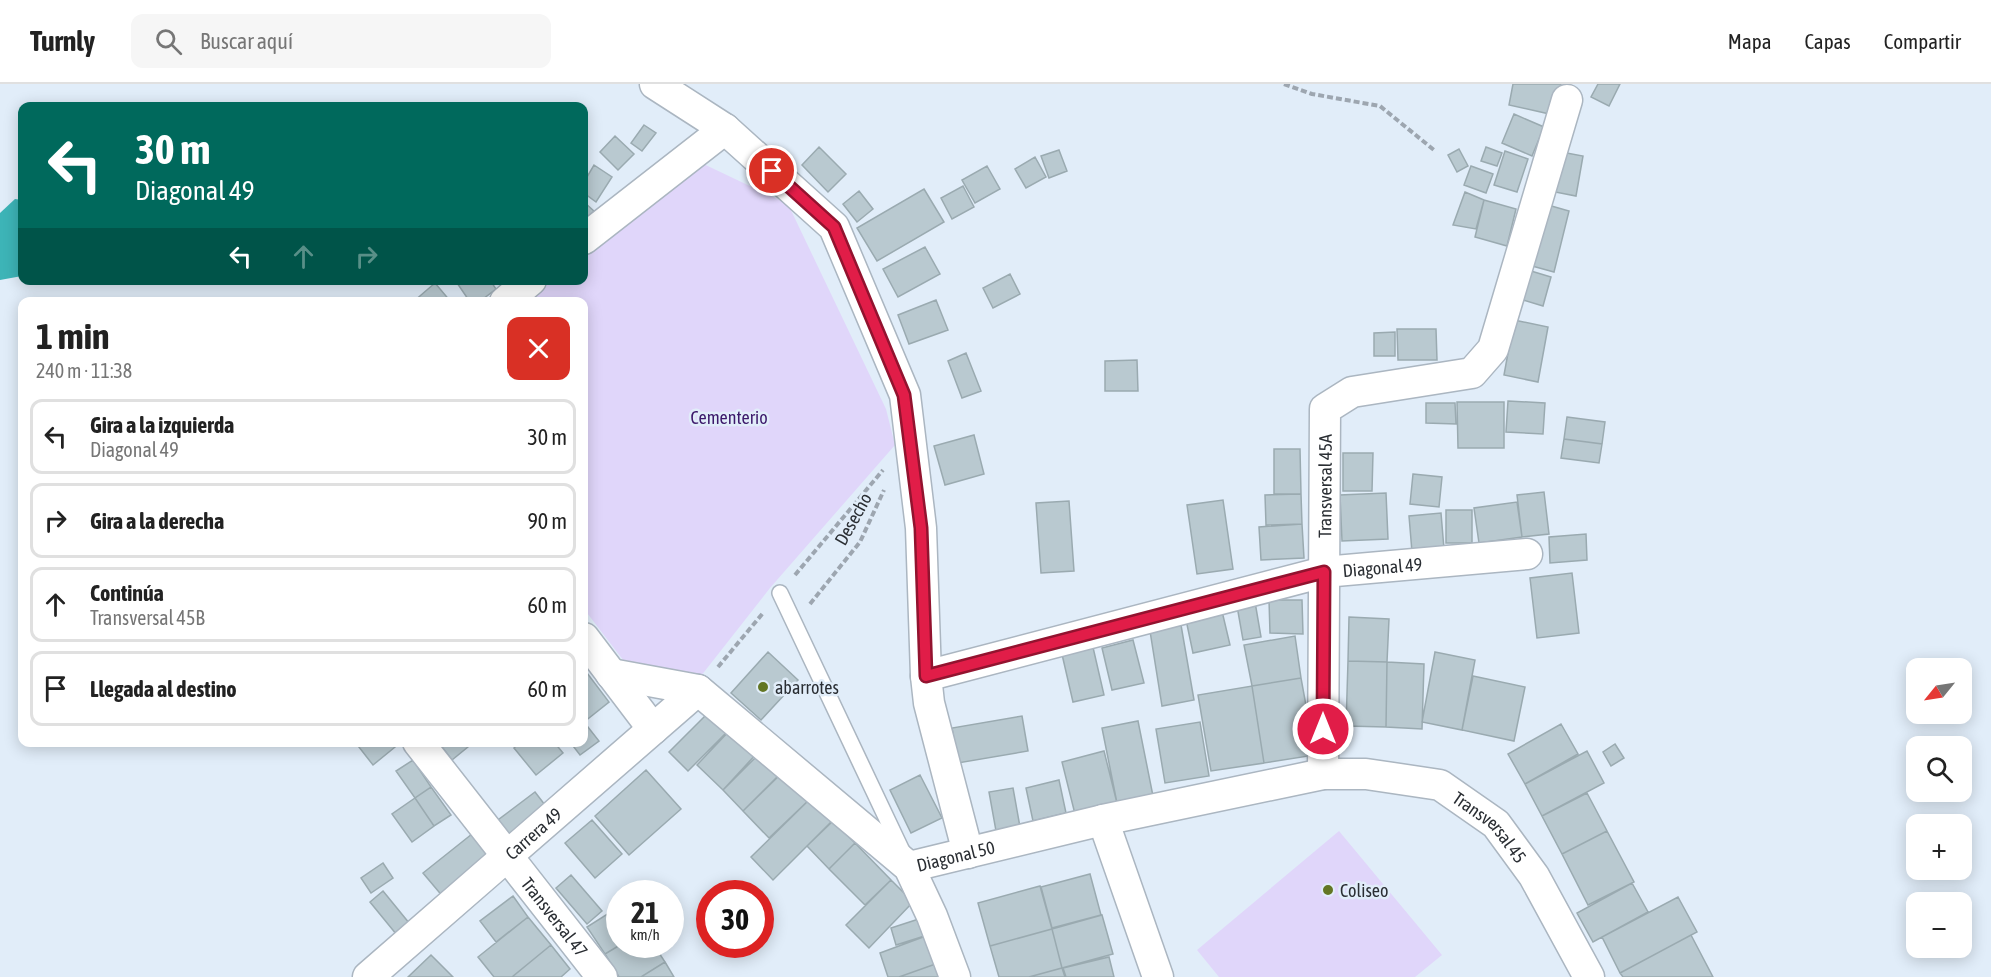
<!DOCTYPE html>
<html lang="es">
<head>
<meta charset="utf-8">
<style>
  :root { --surface:#fff; --page:#f6f6f6; --text:#222; --muted:#767676; --line:#e0e0e0 }
  body { margin:0; font-family:"Asap Condensed",sans-serif; background:var(--page); color:var(--text); height:100vh; display:flex; flex-direction:column; font-size:22px; white-space:nowrap }
  * { box-sizing:border-box; margin:0 }
  p { font-size:20px; color:var(--muted) }
  .icon { flex:none; width:33px; height:33px; fill:none; stroke:currentColor; stroke-width:2; stroke-linecap:round; stroke-linejoin:round }
  .map { position:relative; flex:1; overflow:hidden }
  .drawer { position:absolute; left:18px; top:213px; width:570px; height:450px; display:flex; flex-direction:column; background:var(--surface); border-radius:12px; box-shadow:0 3px 15px #0003 }
  .drawer>* { flex:none }
  .top-card { position:absolute; left:18px; top:18px; width:570px; height:183px; border-radius:12px; box-shadow:0 3px 15px #0003; background:#00695c; color:#fff; overflow:hidden }
  .needle { width:39px; rotate:240deg }
  .tools { position:absolute; left:1906px; top:574px; display:grid; gap:12px }
  .tools a { display:grid; place-items:center; width:66px; height:66px; border-radius:12px; background:var(--surface); box-shadow:0 3px 15px #0003; font-size:30px }
  .speed { position:absolute; left:606px; top:796px; display:flex; gap:12px; font-size:30px; font-weight:700; text-align:center }
  .speed>* { display:grid; place-content:center; width:78px; height:78px; border-radius:50%; background:var(--surface); box-shadow:0 3px 15px #0003; line-height:1 }
  .speed small { font-size:15px; font-weight:400 }
  .speed .limit { border:9px solid #d22; background:#fff; color:#111 }
  .pin { position:absolute; display:grid; place-items:center; width:51px; height:51px; color:#fff; margin:-26px; border:3px solid #fff; border-radius:50%; box-shadow:0 2px 6px #0007 }
  .me { position:absolute; width:66px; margin:-33px; rotate:0deg; stroke-linejoin:round; filter:drop-shadow(0 0 4px #0008) }
  .turn { display:flex; align-items:center; gap:21px; height:126px; padding:0 18px; font-size:27px }
  .turn .icon { width:78px; height:78px; stroke-width:2.5 }
  .turn b { display:block; font-size:42px; line-height:51px }
  .lanes { display:flex; align-items:center; height:57px; padding:0 18px; background:#0003; justify-content:center; gap:30px; direction:ltr }
  .lanes .off { opacity:.35 }
  .round { display:grid; place-items:center; flex:none; width:63px; height:63px; border-radius:12px; background:var(--page) }
  .headline { display:flex; align-items:center; justify-content:space-between; height:102px; padding:0 18px }
  h1 { font-size:36px; font-weight:700; line-height:45px }
  ul { padding:0; list-style:none }
  li { display:flex; align-items:center; gap:18px; height:75px; margin:0 12px 9px; padding:0 6px; border:3px solid var(--line); border-radius:12px }
  li div { flex:1 }
  li b { display:block; font-size:22px }
  li em { font-style:normal }
  header { display:flex; align-items:center; gap:36px; box-sizing:border-box; height:84px; padding:0 30px; background:var(--surface); border-bottom:2px solid var(--line) }
  header strong { font-size:28px }
  nav { display:flex; gap:33px; margin-inline-start:auto; font-size:21px }
  .search { width:420px; height:54px; background:var(--page); display:flex; align-items:center; gap:15px; box-sizing:border-box; padding:0 21px; border-radius:12px; color:var(--muted); font-size:22px }
  .map>svg:first-child { display:block }
  .green { fill:#e0d6fa }
  .water { fill:#3db4b7 }
  .building { fill:#b9c9d0; stroke:#9aaab0; stroke-width:1.5 }
  .lines { fill:none; stroke-linecap:round; stroke-linejoin:round }
  .service-casing { stroke:#abb6c1; stroke-width:18 }
  .minor-casing { stroke:#abb6c1; stroke-width:33 }
  .path { stroke:#9da6b0; stroke-width:4; stroke-dasharray:6 3; stroke-linecap:butt }
  .service { stroke:#fff; stroke-width:15 }
  .minor { stroke:#fff; stroke-width:30 }
  .route-casing { stroke:#92132f; stroke-width:15 }
  .route { stroke:#e11d48; stroke-width:10 }
  .poi-dot { fill:#637624; stroke:#e1edf9; stroke-width:2 }
  .labels { text-anchor:middle; dominant-baseline:central; stroke-width:5; stroke-linejoin:round; paint-order:stroke }
  .park-label { font-size:18px; fill:#3c196b; stroke:#e1edf9 }
  .street-label { font-size:18px; fill:#2a2e33; stroke:#e1edf9 }
  .poi-label { font-size:18px; fill:#2a2e33; stroke:#e1edf9; text-anchor:start }
</style>
</head>
<body>
<header>
<strong>Turnly</strong>
<div class="search"><svg class="icon" aria-label="search" viewBox="0 0 24 24"><circle cx="10" cy="10" r="6"/><path d="M15 15l6 6"/></svg>Buscar aquí</div>
<nav><a>Mapa</a><a>Capas</a><a>Compartir</a></nav>
</header>
<div class="map">
<svg width="1991" height="893" viewBox="0 0 1991 893">
  <rect width="100%" height="100%" fill="#e1edf9"/>
  <path class="green" d="M693,75L788,120L886,325L895,361L770,504L697,597L630,585L584,525V218H516L542,197L584,196V163Z
    M1339,747L1442,871L1415,893H1219L1197,866Z"/>
  <path class="water" d="M15,115L22,116V192L0,196V129Z"/>
  <path class="building" d="M1513,0H1561L1554,31L1509,21Z
    M1598,0H1620L1609,22L1591,13Z
    M1514,30L1544,43L1532,72L1502,59Z
    M644,41L656,49L642,67L631,59Z
    M615,52L634,70L618,86L600,68Z
    M819,63L846,90L828,108L802,81Z
    M1486,63L1502,69L1497,82L1481,77Z
    M1459,65L1468,82L1457,88L1448,71Z
    M1059,66L1067,87L1049,94L1041,72Z
    M1505,67L1528,75L1517,108L1494,101Z
    M1556,67L1583,72L1576,112L1550,107Z
    M1035,73L1046,93L1026,104L1015,85Z
    M594,81L612,93L596,118L584,109V98Z
    M987,82L1000,105L975,119L962,96Z
    M1471,82L1493,90L1486,109L1464,101Z
    M963,102L974,123L952,135L941,114Z
    M924,105L944,138L877,177L857,144Z
    M859,107L873,125L857,138L843,120Z
    M1465,108L1484,116L1476,145L1453,141Z
    M1484,116L1516,125L1507,162L1475,153Z
    M584,118L594,127L584,141Z
    M1548,121L1569,127L1554,188L1532,182Z
    M925,163L940,190L898,213L883,185Z
    M1531,187L1551,193L1543,222L1523,216Z
    M1010,190L1020,210L993,224L983,204Z
    M455,196H490L496,205L479,218H470Z
    M435,199L451,218H413Z
    M936,216L948,246L909,260L898,231Z
    M1514,236L1548,243L1538,298L1504,291Z
    M1397,245H1436L1437,276H1398Z
    M1395,248V272H1374V249Z
    M966,269L981,307L962,314L948,277Z
    M1137,276L1138,307H1105V277Z
    M1508,317L1545,319L1543,350L1506,348Z
    M1457,318H1504V364H1458Z
    M1426,319H1455L1456,340L1426,339Z
    M1567,333L1605,338L1602,360L1564,355Z
    M974,351L984,390L945,401L934,362Z
    M1564,355L1602,360L1599,379L1561,374Z
    M1274,365H1300L1301,410H1274Z
    M1343,369H1373L1372,407H1343Z
    M1413,390L1442,393L1439,423L1410,420Z
    M1544,408L1549,450L1522,453L1517,411Z
    M1386,409L1388,455L1342,457L1340,411Z
    M1301,410L1302,440L1266,441L1265,411Z
    M1223,416L1233,485L1197,490L1187,421Z
    M1069,417L1074,487L1041,489L1036,419Z
    M1517,418L1522,453L1479,459L1474,424Z
    M1446,426H1472V459H1446Z
    M1441,429L1444,465L1412,468L1409,432Z
    M1302,440L1304,474L1261,476L1259,443Z
    M1586,450L1587,476L1550,479L1549,453Z
    M1572,489L1579,549L1537,554L1530,494Z
    M1269,516H1302L1303,550L1270,549Z
    M1255,518L1261,553L1243,556L1237,522Z
    M1221,523L1230,561L1193,569L1185,531Z
    M1349,533L1389,535L1387,578L1348,577Z
    M1181,541L1194,616L1162,622L1150,547Z
    M1295,552L1301,594L1252,602L1244,561Z
    M1133,556L1144,599L1112,606L1102,564Z
    M1092,559L1104,611L1073,618L1061,566Z
    M768,568L798,596L761,636L731,609Z
    M1435,568L1475,576L1462,646L1422,638Z
    M1348,577L1387,578L1386,643L1346,642Z
    M1387,578L1424,580L1422,645L1386,643Z
    M584,585L609,618L584,638Z
    M1473,592L1525,603L1514,657L1462,646Z
    M1301,594L1315,671L1264,679L1252,602Z
    M1252,602L1264,679L1211,687L1198,611Z
    M710,627L729,646L688,687L669,668Z
    M1022,632L1028,667L958,679L952,644Z
    M1138,637L1153,712L1117,719L1102,644Z
    M584,638L599,657L580,671L570,658H584Z
    M1200,638L1209,692L1165,699L1156,645Z
    M1561,640L1578,670L1525,700L1508,670Z
    M732,644L758,668L723,706L697,681Z
    M355,658H400V659L373,681Z
    M438,658H474L452,676Z
    M520,658H554L563,669L536,691L514,664Z
    M1615,660L1624,674L1611,682L1603,668Z
    M1104,667L1117,719L1075,730L1062,678Z
    M1587,667L1604,699L1542,732L1525,700Z
    M760,669L780,690L743,727L723,706Z
    M413,676L431,703L415,714L396,687Z
    M646,686L681,725L629,771L595,732Z
    M785,686L811,714L769,754L743,727Z
    M920,691L942,734L911,749L890,706Z
    M1059,696L1066,729L1033,737L1026,704Z
    M431,703L451,731L434,742L415,714Z
    M1013,704L1020,743L996,747L989,708Z
    M535,708L552,730L514,758L498,736Z
    M1587,709L1607,747L1562,770L1542,732Z
    M415,714L434,742L412,758L392,730Z
    M811,714L833,736L773,796L751,773Z
    M592,736L622,770L595,794L565,759Z
    M833,737L855,759L829,785L807,762Z
    M1607,747L1634,798L1588,821L1562,770Z
    M472,750L492,775L444,814L423,789Z
    M855,759L891,796L865,821L829,785Z
    M383,779L393,794L371,809L361,794Z
    M1090,790L1101,831L1052,844L1041,803Z
    M571,791L602,827L587,840L556,804Z
    M891,796L913,818L869,864L846,841Z
    M1632,799L1648,828L1593,858L1577,829Z
    M1040,802L1052,845L990,862L978,819Z
    M383,807L414,845L401,856L370,818Z
    M513,812L528,833L496,858L480,837Z
    M1678,813L1697,848L1620,889L1602,853Z
    M620,822V861L605,870L587,843Z
    M1102,831L1113,870L1062,884L1052,845Z
    M928,832L934,849L896,861L891,844Z
    M528,833L551,861L512,893H494L478,873Z
    M1052,845L1062,884L1029,893H999L990,862Z
    M934,849L944,877L899,893H888L880,869Z
    M1691,851L1713,893H1623L1620,889Z
    M551,861L570,885L561,893H512Z
    M620,861H654L665,878L641,893H619L605,870Z
    M431,871L453,893H408Z
    M1109,873L1114,893H1066L1063,884Z
    M944,877L950,893H899Z
    M665,878L674,893H641Z
    M1062,884L1065,893H1029Z"/>
  <g class="lines">
    <g class="service-casing">
      <path id="service" d="M780,509L903,769"/>
    </g>
    <g class="minor-casing">
      <g id="minor">
        <path d="M655,0L725,45L834,143L905,311L921,444L926,592L929,619L968,769"/>
        <path d="M584,155L725,45"/>
        <path d="M505,218L531,196"/>
        <path d="M584,554L653,645"/>
        <path d="M611,590L698,606L909,783L932,832L955,893"/>
        <path id="s1" d="M926,592L1324,488L1527,470"/>
        <path id="s2" d="M418,658L602,893"/>
        <path id="s3" d="M1323,690L1325,325L1352,308L1472,289L1493,265L1567,16"/>
        <path d="M1103,736L1158,893"/>
        <path id="s4" d="M909,783L1103,736L1323,690H1366L1440,701L1496,740L1534,792L1589,893"/>
        <path id="s5" d="M368,893L698,606"/>
      </g>
    </g>
    <path class="path" d="M1284,0L1312,10L1380,22L1434,66
      M795,491L883,386
      M810,520L860,458L884,406
      M718,583L763,529"/>
    <use href="#service" class="service"/>
    <use href="#minor" class="minor"/>
  </g>
  <g class="lines">
    <g class="route-casing">
      <path id="route" d="M772,87L834,143L904,311L921,444L926,592L1324,488L1323,645"/>
    </g>
    <use href="#route" class="route"/>
  </g>
  <g class="poi-dot">
    <circle cx="763" cy="603" r="6"/>
    <circle cx="1328" cy="806" r="6"/>
  </g>
  <g class="labels">
    <g class="park-label">
      <text x="729" y="333">Cementerio</text>
    </g>
    <g class="street-label">
      <text stroke="none"><textPath href="#s3" startOffset="288">Transversal 45A</textPath></text>
      <text transform="translate(853 435) rotate(-61)">Desecho</text>
      <text stroke="none"><textPath href="#s1" startOffset="470">Diagonal 49</textPath></text>
      <text stroke="none"><textPath href="#s4" startOffset="608">Transversal 45</textPath></text>
      <text stroke="none"><textPath href="#s5" startOffset="219">Carrera 49</textPath></text>
      <text stroke="none"><textPath href="#s4" startOffset="48">Diagonal 50</textPath></text>
      <text stroke="none"><textPath href="#s2" startOffset="222">Transversal 47</textPath></text>
    </g>
    <g class="poi-label">
      <text x="775" y="603">abarrotes</text>
      <text x="1340" y="806">Coliseo</text>
    </g>
  </g>
</svg>
<div class="tools">
<a><svg class="needle" viewBox="-14 -14 28 28"><path d="M0-13l5 13h-10z" fill="#e53935"/><path d="M0 13l5-13h-10z" fill="#767676"/></svg></a>
<a><svg class="icon" aria-label="search" viewBox="0 0 24 24"><circle cx="10" cy="10" r="6"/><path d="M15 15l6 6"/></svg></a>
<a>+</a>
<a>−</a>
</div>
<div class="speed"><div>21<small>km/h</small></div><div class="limit">30</div></div>
<div class="pin" style="left:772px;top:87px;background:#d93025"><svg class="icon" aria-label="arrive" viewBox="0 0 24 24"><path d="M6 21V4h12l-3 4 3 4H6"/></svg></div>
<svg class="me" style="left:1323px;top:645px" viewBox="-20 -20 40 40"><circle r="17" fill="#e11d48" stroke="#fff" stroke-width="3"/><path d="M0-11L8 9 0 5-8 9z" fill="#fff"/></svg>
<div class="top-card">
<div class="turn"><svg class="icon" aria-label="left" viewBox="0 0 24 24"><path d="M17 20v-9H6M10 6l-5 5 5 5"/></svg><div><b>30 m</b>Diagonal 49</div></div>
<div class="lanes"><svg class="icon" aria-label="left" viewBox="0 0 24 24"><path d="M17 20v-9H6M10 6l-5 5 5 5"/></svg><svg class="icon off" aria-label="ahead" viewBox="0 0 24 24"><path d="M12 20V5M6 11l6-6 6 6"/></svg><svg class="icon off" aria-label="right" viewBox="0 0 24 24"><path d="M7 20v-9h11M14 6l5 5-5 5"/></svg></div>
</div>
<section class="drawer">
<div class="headline"><div><h1>1 min</h1><p>240 m · 11:38</p></div><a class="round" style="background:#d93025;color:#fff"><svg class="icon" aria-label="close" viewBox="0 0 24 24"><path d="M6 6l12 12M18 6L6 18"/></svg></a></div>
<ul>
<li><svg class="icon" aria-label="left" viewBox="0 0 24 24"><path d="M17 20v-9H6M10 6l-5 5 5 5"/></svg><div><b>Gira a la izquierda</b><p>Diagonal 49</p></div><em>30 m</em></li>
<li><svg class="icon" aria-label="right" viewBox="0 0 24 24"><path d="M7 20v-9h11M14 6l5 5-5 5"/></svg><div><b>Gira a la derecha</b></div><em>90 m</em></li>
<li><svg class="icon" aria-label="ahead" viewBox="0 0 24 24"><path d="M12 20V5M6 11l6-6 6 6"/></svg><div><b>Continúa</b><p>Transversal 45B</p></div><em>60 m</em></li>
<li><svg class="icon" aria-label="arrive" viewBox="0 0 24 24"><path d="M6 21V4h12l-3 4 3 4H6"/></svg><div><b>Llegada al destino</b></div><em>60 m</em></li>
</ul>
</section>
</div>
</body>
</html>
